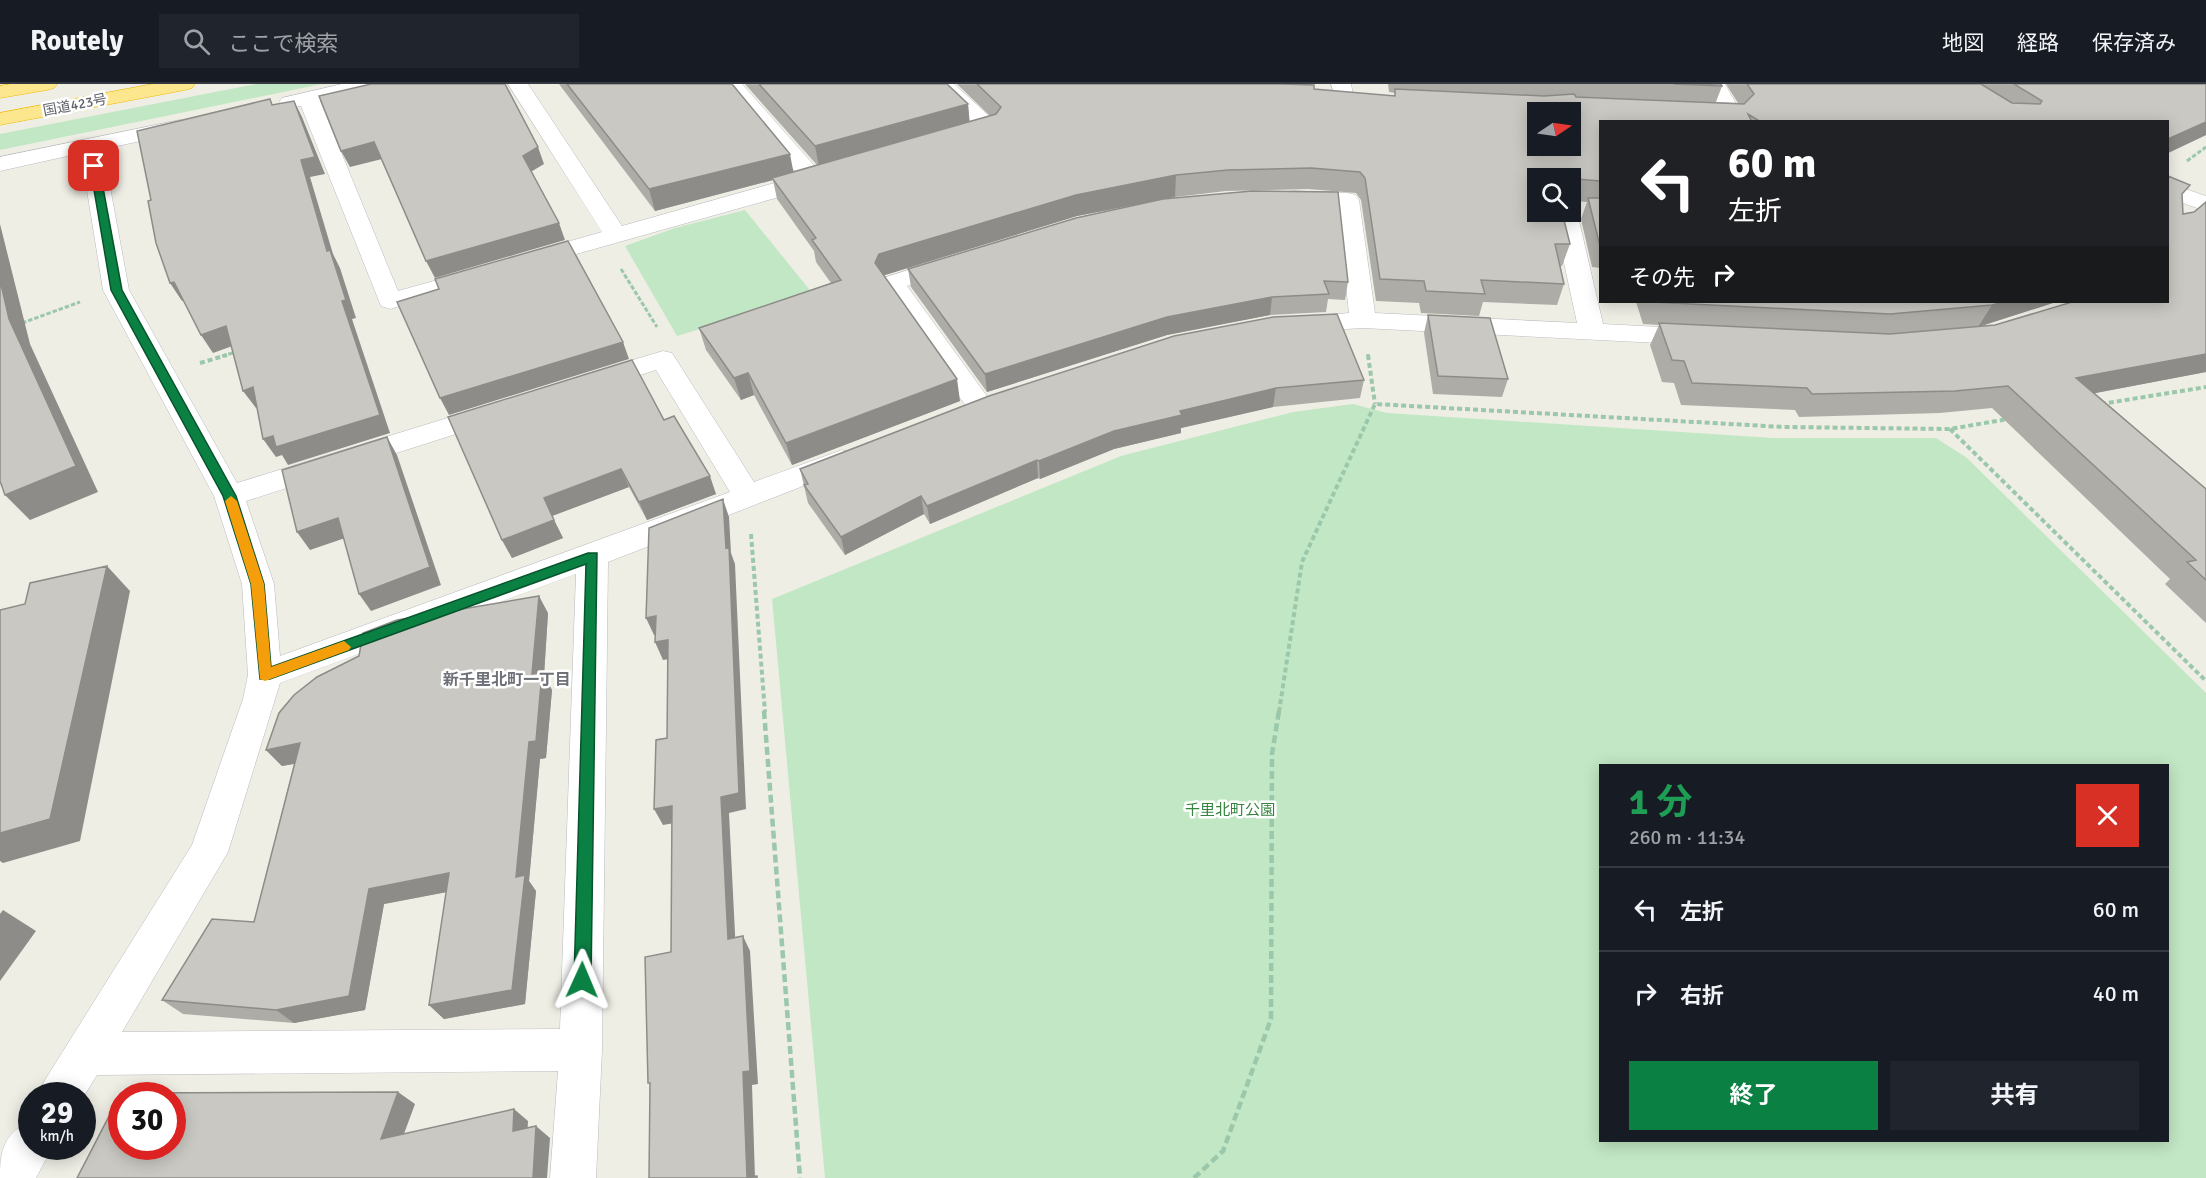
<!DOCTYPE html>
<html lang="ja">
<head>
<meta charset="utf-8">
<style>
  :root { --surface:#171b24; --page:#20242c; --text:#f1f3f6; --muted:#9ea1a6; --line:#363941; --accent:#0b8043 }
  body { margin:0; font-family:Signika,"Noto Sans JP",sans-serif; background:var(--page); color:var(--text); height:100vh; display:flex; flex-direction:column; font-size:22px; white-space:nowrap }
  * { box-sizing:border-box; margin:0 }
  p { font-size:20px; color:var(--muted) }
  .icon { flex:none; width:33px; height:33px; fill:none; stroke:currentColor; stroke-width:2; stroke-linecap:round; stroke-linejoin:round }
  .map { position:relative; flex:1; overflow:hidden }
  .drawer { position:absolute; left:1599px; top:680px; width:570px; height:378px; display:flex; flex-direction:column; background:var(--surface); border-radius:0px; box-shadow:0 3px 15px #0003 }
  .drawer>* { flex:none }
  .banner { position:absolute; left:1599px; top:36px; width:570px; height:183px; border-radius:0px; box-shadow:0 3px 15px #0003; background:#202124; color:#fff; overflow:hidden }
  .needle { width:39px; rotate:77deg }
  .fabs { position:absolute; left:1527px; top:18px; display:grid; gap:12px }
  .fabs a { display:grid; place-items:center; width:54px; height:54px; border-radius:0px; background:var(--surface); box-shadow:0 3px 15px #0003; font-size:30px }
  .speed { position:absolute; left:18px; top:998px; display:flex; gap:12px; font-size:30px; font-weight:700; text-align:center }
  .speed>* { display:grid; place-content:center; width:78px; height:78px; border-radius:50%; background:var(--surface); box-shadow:0 3px 15px #0003; line-height:1 }
  .speed small { font-size:15px; font-weight:400 }
  .speed .limit { border:9px solid #d22; background:#fff; color:#111 }
  .pin { position:absolute; display:grid; place-items:center; width:51px; height:51px; color:#fff; margin:-26px; border-radius:12px; box-shadow:0 3px 9px #0006 }
  .me { position:absolute; width:66px; margin:-33px; rotate:1deg; stroke-linejoin:round; filter:drop-shadow(0 0 4px #0008) }
  .turn { display:flex; align-items:center; gap:21px; height:126px; padding:0 30px; font-size:27px }
  .turn .icon { width:78px; height:78px; stroke-width:2.5 }
  .turn b { display:block; font-size:42px; line-height:51px }
  .then { display:flex; align-items:center; height:57px; padding:0 30px; background:#0003; gap:12px; font-size:22px }
  .round { display:grid; place-items:center; flex:none; width:63px; height:63px; border-radius:0px; background:var(--page) }
  .head { display:flex; align-items:center; justify-content:space-between; height:102px; padding:0 30px }
  h1 { font-size:36px; font-weight:700; line-height:45px; color:#1e9e55 }
  .cta { display:flex; gap:12px; margin-top:auto; padding:12px 30px }
  .cta a { flex:1; height:69px; border-radius:0px; background:var(--accent); color:#fff; font-size:24px; font-weight:700; line-height:69px; text-align:center }
  .cta a+a { background:var(--page); color:var(--text) }
  ul { padding:0; list-style:none }
  li { display:flex; align-items:center; gap:18px; height:84px; padding:0 30px; border-top:2px solid var(--line) }
  li div { flex:1 }
  li b { display:block; font-size:22px }
  li em { font-style:normal }
  header { display:flex; align-items:center; gap:36px; box-sizing:border-box; height:84px; padding:0 30px; background:var(--surface); border-bottom:2px solid var(--line) }
  header strong { font-size:28px }
  nav { display:flex; gap:33px; margin-inline-start:auto; font-size:21px }
  .search { width:420px; height:54px; background:var(--page); display:flex; align-items:center; gap:15px; box-sizing:border-box; padding:0 21px; border-radius:0px; color:var(--muted); font-size:22px }
  .map>svg:first-child { display:block }
  .green { fill:#c2e7c4; fill-rule:evenodd }
  .lines { fill:none; stroke-linecap:round; stroke-linejoin:round }
  .minor-casing { stroke:#b8babf; stroke-width:1 }
  .highway-casing { stroke:#f3b701; stroke-width:1 }
  .path-far2 { stroke:#9bc7ab; stroke-width:3; stroke-dasharray:4.5 2; stroke-linecap:butt }
  .path-far1 { stroke:#9bc7ab; stroke-width:4; stroke-dasharray:5 3; stroke-linecap:butt }
  .path { stroke:#9bc7ab; stroke-width:4.5; stroke-dasharray:8 4; stroke-linecap:butt }
  .minor { fill:#fff; fill-rule:evenodd }
  .highway { fill:#fce78f; fill-rule:evenodd }
  .wall { fill:#aeaca7 }
  .shaded-wall { fill:#8d8c88 }
  .building { fill:#cac8c2; stroke:#8d8c88; stroke-width:1.5; fill-rule:evenodd }
  .route { fill:#0b8043; stroke:#07532c; stroke-width:1.5 }
  .slow { fill:#f59e0b }
  .labels { text-anchor:middle; dominant-baseline:central; stroke-width:5; stroke-linejoin:round; paint-order:stroke }
  .far-street-label { font-size:14px; fill:#5d6066; stroke:#fff }
  .park-label { font-size:15px; fill:#35843e; stroke:#fff }
  .neighbourhood-label { font-size:16px; font-weight:bold; fill:#6e7278; stroke:#fff }
</style>
</head>
<body>
<header>
<strong>Routely</strong>
<div class="search"><svg class="icon" aria-label="search" viewBox="0 0 24 24"><circle cx="10" cy="10" r="6"/><path d="M15 15l6 6"/></svg>ここで検索</div>
<nav><a>地図</a><a>経路</a><a>保存済み</a></nav>
</header>
<div class="map">
<svg width="2206" height="1094" viewBox="0 0 2206 1094">
  <rect width="100%" height="100%" fill="#efeee5"/>
  <path class="green" d="M256,0H322L0,66V50Z
    M745,126L813,210L677,252L625,162L675,144Z
    M1353,320L1387,329L1773,354H1936L1967,374L2206,609V1094H825L772,515L1121,372L1293,328ZM1600,681H2168V1056H1600Z"/>
  <g class="lines">
    <g class="minor-casing">
      <path id="minor" d="M342,0H379L376,4L320,17L398,207L480,184L489,186L492,191L489,196L390,225L381,222L301,22L289,24L282,22L279,18L282,14Z
        M508,0H528L622,142L799,92L721,0H742L819,87L826,89L829,94L822,101L530,183L521,181L518,176L521,171L602,148Z
        M932,0H954L997,39L1000,44L997,49L959,59L951,58L948,53L951,48L974,42Z
        M1331,0H1351L1354,15L1351,19H1337Z
        M1705,0H1725L1743,32L1739,36L1694,34L1691,30L1694,26L1718,25Z
        M180,36L188,37L191,42L188,47L103,65L129,206L237,399L496,319L506,322L510,328L506,334L246,417L274,500L280,572L730,408L656,286L593,306L583,303L579,297L583,291L663,267L672,269L754,398L842,366L852,369L857,376L852,383L608,478L602,966L596,1094H550L558,987L97,991L82,1015V1011H38L45,996L192,761L243,615L248,591L242,500L214,412L103,206L81,69L0,87V73ZM576,490L560,945L122,948L228,768L280,599Z
        M2168,99L2206,112V127L2168,114Z
        M1293,107L1348,109L1356,111L1359,116L1375,229L1577,239L1553,128H1570V122L1577,128L1603,240L1699,245L1708,247L1712,253L1708,259L1699,261L1363,244L1295,248L1286,245L1282,240L1286,235L1349,229L1337,123L1285,119L1282,114L1285,109Z
        M950,173L959,175L962,180L959,185L907,202L994,322L990,328L980,331L970,328L880,199L883,194Z
        M32,1037V1062H53L36,1094H0C0,1066 4,1048 32,1037Z"/>
    </g>
    <g class="highway-casing">
      <path id="highway" d="M11,0H57L54,4L47,6L0,14V2Z
        M153,0H195L192,4L185,6L0,41V29Z"/>
    </g>
    <path class="path-far2" d="M2187,77L2206,63
      M621,185L657,243
      M22,239L80,218
      M1368,270V272
      M222,272L236,268"/>
    <path class="path-far1" d="M1368,271L1375,320
      M200,279L227,271
      M2101,320L2206,303
      M1950,345L2206,597
      M751,450L765,628
      M1279,628L1302,478L1375,320L1784,343L1950,345L2008,335"/>
    <path class="path" d="M764,627L800,1094
      M1194,1094L1223,1067L1271,935L1272,670L1279,627"/>
    <use href="#minor" class="minor"/>
    <use href="#highway" class="highway"/>
  </g>
  <path class="wall" d="M559,0H732L793,88L817,81L745,0H947L968,20L969,38L990,32L957,0H1311V1L1314,5L1394,12L1395,9L1389,8L1388,0H1721L1722,2L1716,18L1738,19L1726,0H2206V51L2168,69V38H1600V184L1592,183L1581,135L1587,118L1570,117V94H1538L1570,160L1562,182H1560L1564,200L1557,221L1483,218L1479,232L1421,229L1419,219L1376,217L1361,116L1356,109L1308,105L1226,107L1175,113L1077,132L884,191L960,317L792,381L754,311L741,316L706,266L699,244L831,199L816,178L814,167L777,115L773,96L655,127Z
    M2182,112L2183,130L2194,128L2206,118V288L2095,309L2206,405V539L2165,500L2170,495L1992,324L1940,329L1799,333L1795,326L1681,321L1674,299L1662,298L1650,261L1659,241L1643,240L1636,218H2056L1978,243L1995,241L2168,218Z
    M908,185L1348,198L1345,216L1328,215L1326,228L1270,231L1167,251L987,308L911,203Z
    M1428,231L1508,295L1502,313L1433,310L1424,249Z
    M1364,296L1360,314L1273,323L1181,344V349L1114,365L1040,395L1038,394L930,440L924,430L845,471L808,419L800,385L989,312Z
    M664,336L716,410L647,436L629,403L552,432L563,454L512,474L502,456Z
    M548,529L544,592L552,606L546,674L540,675L529,797L536,807L525,920L444,935L429,921L446,808L384,820L365,926L294,939L183,930L162,916L254,838L294,680L282,682L266,666Z"/>
  <path class="shaded-wall" d="M294,17L302,33L325,90L310,93L333,170L340,184L356,234L352,235L390,349L288,381L282,371L276,373L263,355L342,217L301,76Z
    M968,20L970,41L819,83L815,62Z
    M2206,38V51L2168,69V55Z
    M374,58L382,75L350,83L341,67Z
    M538,63L544,80L529,89L523,72Z
    M790,70L794,91L772,94L773,96L655,127L649,105Z
    M1176,91L1175,113L1077,132L882,192L875,179L879,170L1076,111Z
    M559,139L565,156L435,194L426,177Z
    M0,140L30,260L98,408L30,436L5,411L9,235L0,196Z
    M174,198L187,215L182,217L170,199Z
    M1272,213L1270,231L1167,251L987,308L985,290L1167,233Z
    M2003,218H2056L1978,243L1992,221Z
    M226,242L238,260L213,269L201,251Z
    M623,258L629,275L449,331L440,314Z
    M2206,270V288L2059,316L2076,294Z
    M748,289L754,311L741,316L734,294Z
    M957,295L960,317L792,381L786,359Z
    M253,303L265,321L256,324L243,307Z
    M1276,304L1273,323L1181,344V349L1114,365L1040,395L1039,377L1114,347L1180,327Z
    M387,353L397,371L441,501L371,527L359,510Z
    M1037,376L1038,394L930,440L927,422Z
    M621,385L629,403L552,432L544,414Z
    M710,392L716,410L647,436L639,418Z
    M921,412L924,430L845,471L841,453Z
    M723,415L729,433L731,469L735,480L746,725L729,729L736,870L728,855L721,713L726,464Z
    M338,434L351,452L310,466L297,448Z
    M554,436L563,454L512,474L502,456Z
    M107,482L130,507L80,757L3,779L0,777V732Z
    M539,512L548,529L544,591L552,606L546,674L540,675L529,797L536,807L525,920L444,935L429,921L516,793L529,658L532,590Z
    M656,532L663,550L654,551L646,534Z
    M668,556L675,574L663,576L655,558Z
    M300,659L315,676L282,682L266,666Z
    M672,722L680,738L663,741L654,725Z
    M449,789L463,805L384,820L365,926L294,939L276,926L369,805Z
    M3,826L36,847L0,897V830Z
    M743,852L750,867L758,1000L752,1001L755,1094L747,1093L743,988Z
    M398,1008L415,1020L398,1066L381,1055Z
    M514,1025L528,1037L527,1059L513,1047Z
    M536,1042L550,1054L547,1094H533Z"/>
  <path class="building" d="M371,0H505L538,63L523,72L559,139L426,177L374,58L341,67L319,12Z
    M567,0H732L790,70L649,105Z
    M759,0H947L968,20L815,62Z
    M977,0H1282L1314,1V5L1395,12V5L1544,12L1574,10L1576,13L1744,20L1754,10L1747,0H1981L2012,19L2040,20L2042,17L2014,0H2206V38L2168,55V38H1761L1748,30L1752,38H1600V97L1577,95L1575,104H1570V94H1538V128H1562L1570,160H1555L1564,200L1481,196L1485,210L1426,207L1424,197L1380,195L1365,94L1360,88L1311,84L1228,86L1176,91L1076,111L879,170L875,179L957,295L786,359L748,289L734,294L699,244L841,196L812,156L816,154L772,94L996,30L1001,23ZM1538,28H1570V62H1538Z
    M1674,0H1721L1722,2Z
    M270,15L272,21L294,17L315,73L301,76L327,167L330,166L346,216L342,217L380,331L276,363L273,352L263,355L253,303L243,307L226,242L201,251L174,198L170,199L156,159L148,117L151,116L137,47Z
    M2168,92L2190,101L2182,110L2183,130L2194,128L2206,118V270L2076,294L2206,405V496L2187,478L2196,476L2008,302L1955,307L1812,310L1807,304L1692,299L1684,277L1672,276L1659,239L1890,250L1995,241L2072,218H2168Z
    M1252,107L1338,108L1348,198L1324,197L1329,210L1272,213L1167,233L985,290L908,185L1076,134L1163,115Z
    M1588,114H1600V162Z
    M568,157L623,258L440,314L397,218L439,205L435,195Z
    M0,196L9,235L76,382L5,411L0,397Z
    M1652,218H2003L1992,221L1890,230Z
    M1337,230L1364,296L1276,304L1180,327L1182,331L1114,347L1039,377L1037,376L927,422L921,412L841,453L804,401L808,400L800,385L989,312L1174,252L1273,233Z
    M1428,231L1490,234L1508,295L1438,292Z
    M632,276L664,336L674,332L710,392L639,418L621,385L544,414L554,436L502,456L448,333Z
    M387,353L430,483L359,510L338,434L297,448L282,386Z
    M723,415L726,464L729,463L739,709L721,713L728,855L743,852L750,987L743,988L747,1093L757,1092V1094H649L650,999H648L645,873L671,868L672,722L654,725L656,656L667,654L668,556L655,558L656,532L646,534L649,444Z
    M107,482L50,735L0,749V526L25,520L30,499Z
    M539,512L532,590L542,588L536,657L529,658L516,793L525,791L512,906L429,921L449,789L369,805L349,912L276,926L162,916L212,835L254,838L300,659L266,666L279,629L294,611L317,593L359,572L363,549L397,536Z
    M398,1008L381,1055L514,1025L513,1047L536,1042L533,1094H77L121,1009ZM122,1011H172V1062H122Z"/>
  <path class="route" d="M94,79L99,82L122,206L236,412L264,500L271,583L588,469H597L591,896L588,901L582,904L576,901L574,896L586,480L270,595H260L251,500L223,412L111,206L90,82Z"/>
  <path class="slow" d="M231,412L237,417L264,500L271,583L344,557L351,563L349,566L265,597L260,595L251,500L225,417Z"/>
  <g class="labels">
    <g class="far-street-label">
      <text transform="translate(75 21) rotate(-11)">国道423号</text>
    </g>
    <g class="park-label">
      <text x="1230" y="726">千里北町公園</text>
    </g>
    <g class="neighbourhood-label">
      <text x="507" y="596">新千里北町一丁目</text>
    </g>
  </g>
</svg>
<div class="fabs">
<a><svg class="needle" viewBox="-14 -14 28 28"><path d="M0-13l5 13h-10z" fill="#e53935"/><path d="M0 13l5-13h-10z" fill="#9ea1a6"/></svg></a>
<a><svg class="icon" aria-label="search" viewBox="0 0 24 24"><circle cx="10" cy="10" r="6"/><path d="M15 15l6 6"/></svg></a>
</div>
<div class="speed"><div>29<small>km/h</small></div><div class="limit">30</div></div>
<div class="pin" style="left:94px;top:82px;background:#d93025"><svg class="icon" aria-label="arrive" viewBox="0 0 24 24"><path d="M6 21V4h12l-3 4 3 4H6"/></svg></div>
<svg class="me" style="left:582px;top:896px" viewBox="-20 -20 40 40"><path d="M0-17L14 15 0 8-14 15z" fill="#0b8043" stroke="#fff" stroke-width="4"/></svg>
<div class="banner">
<div class="turn"><svg class="icon" aria-label="left" viewBox="0 0 24 24"><path d="M17 20v-9H6M10 6l-5 5 5 5"/></svg><div><b>60 m</b>左折</div></div>
<div class="then">その先<svg class="icon" aria-label="right" viewBox="0 0 24 24"><path d="M7 20v-9h11M14 6l5 5-5 5"/></svg></div>
</div>
<section class="drawer">
<div class="head"><div><h1>1 分</h1><p>260 m · 11:34</p></div><a class="round" style="background:#d93025;color:#fff"><svg class="icon" aria-label="close" viewBox="0 0 24 24"><path d="M6 6l12 12M18 6L6 18"/></svg></a></div>
<ul>
<li><svg class="icon" aria-label="left" viewBox="0 0 24 24"><path d="M17 20v-9H6M10 6l-5 5 5 5"/></svg><div><b>左折</b></div><em>60 m</em></li>
<li><svg class="icon" aria-label="right" viewBox="0 0 24 24"><path d="M7 20v-9h11M14 6l5 5-5 5"/></svg><div><b>右折</b></div><em>40 m</em></li>
</ul>
<div class="cta"><a>終了</a><a>共有</a></div>
</section>
</div>
</body>
</html>
